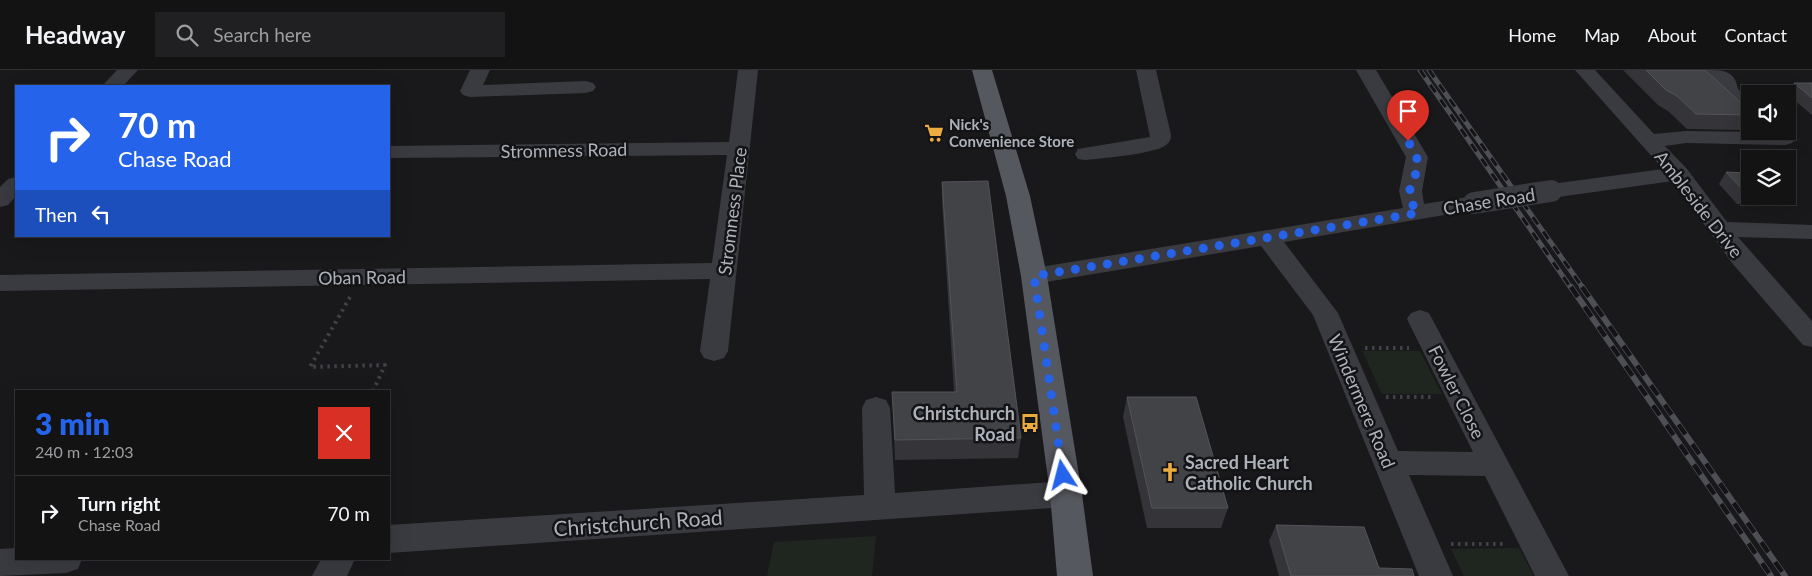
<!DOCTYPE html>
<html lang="en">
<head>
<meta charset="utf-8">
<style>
  :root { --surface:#131314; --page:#202022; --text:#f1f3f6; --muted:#9d9ea0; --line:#323234; --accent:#2563eb }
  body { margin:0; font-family:Lato,sans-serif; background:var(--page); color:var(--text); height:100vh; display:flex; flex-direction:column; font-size:19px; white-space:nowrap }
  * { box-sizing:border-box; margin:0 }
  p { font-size:16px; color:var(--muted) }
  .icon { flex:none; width:28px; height:28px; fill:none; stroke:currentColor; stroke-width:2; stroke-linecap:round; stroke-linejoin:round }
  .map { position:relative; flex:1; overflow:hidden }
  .side { position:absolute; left:15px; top:320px; width:375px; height:170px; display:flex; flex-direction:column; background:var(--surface); border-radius:0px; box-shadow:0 5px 20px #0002,0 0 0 1px var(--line) }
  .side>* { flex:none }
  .guide { position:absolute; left:15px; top:15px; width:375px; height:152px; border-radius:0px; box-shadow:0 5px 20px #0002,0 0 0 1px var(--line); background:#2563eb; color:#fff; overflow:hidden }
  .buttons { position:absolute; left:1741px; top:15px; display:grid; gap:10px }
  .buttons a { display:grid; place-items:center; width:55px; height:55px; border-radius:0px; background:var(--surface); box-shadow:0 5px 20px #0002,0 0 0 1px var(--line); font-size:25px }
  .pin { position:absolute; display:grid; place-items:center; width:42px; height:42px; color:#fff; margin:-51px -21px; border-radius:50% 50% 50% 0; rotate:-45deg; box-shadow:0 0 5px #0007 }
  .pin .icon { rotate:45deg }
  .me { position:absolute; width:55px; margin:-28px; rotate:351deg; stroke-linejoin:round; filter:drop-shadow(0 0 4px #0008) }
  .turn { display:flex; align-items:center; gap:18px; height:105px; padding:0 20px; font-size:22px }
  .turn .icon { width:65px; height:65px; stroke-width:2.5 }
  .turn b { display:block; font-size:35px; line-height:42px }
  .then { display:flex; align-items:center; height:48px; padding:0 20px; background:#0003; gap:10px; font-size:19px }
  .round { display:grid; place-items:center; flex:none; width:52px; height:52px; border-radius:0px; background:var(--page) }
  .overview { display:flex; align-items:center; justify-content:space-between; height:85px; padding:0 20px }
  h1 { font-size:30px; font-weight:800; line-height:38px; color:var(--accent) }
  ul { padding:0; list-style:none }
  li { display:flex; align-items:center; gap:15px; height:75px; padding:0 20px; border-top:1px solid var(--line) }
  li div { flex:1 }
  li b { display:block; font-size:19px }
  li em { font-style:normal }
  header { display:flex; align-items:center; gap:30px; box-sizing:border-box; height:70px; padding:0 25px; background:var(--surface); border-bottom:1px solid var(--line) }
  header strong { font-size:24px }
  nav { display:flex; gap:28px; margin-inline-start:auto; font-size:18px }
  .search { width:350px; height:45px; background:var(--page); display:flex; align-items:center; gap:12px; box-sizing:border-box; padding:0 18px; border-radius:0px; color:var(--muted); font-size:19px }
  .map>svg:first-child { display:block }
  .green { fill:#1f2620 }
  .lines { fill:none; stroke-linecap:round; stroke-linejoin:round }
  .path { stroke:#404247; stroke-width:4; stroke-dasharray:2.5 4.5; stroke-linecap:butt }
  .minor { fill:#3a3b40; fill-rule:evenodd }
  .major { fill:#56585f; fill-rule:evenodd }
  .rail-far1-casing { stroke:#4d4f55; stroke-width:5 }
  .rail-casing { stroke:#4d4f55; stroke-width:6 }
  .rail-far1 { stroke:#141416; stroke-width:3; stroke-dasharray:9; stroke-linecap:butt }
  .rail { stroke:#141416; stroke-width:4.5; stroke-dasharray:12; stroke-linecap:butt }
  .minor-bridge { stroke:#3a3b40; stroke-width:22 }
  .wall { fill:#353539 }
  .building { fill:#424347; stroke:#525459 }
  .route { stroke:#2563eb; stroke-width:9; stroke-dasharray:0 16.2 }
  .labels { text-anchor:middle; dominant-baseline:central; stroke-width:5; stroke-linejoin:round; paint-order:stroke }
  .far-poi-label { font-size:15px; font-weight:bold; fill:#acb1ba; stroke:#141416; text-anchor:start }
  .street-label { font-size:18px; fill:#acb1ba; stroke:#141416 }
  .poi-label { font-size:18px; font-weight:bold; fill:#acb1ba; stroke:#141416; text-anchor:end }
  .near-street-label { font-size:21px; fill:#acb1ba; stroke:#141416 }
</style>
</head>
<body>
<header>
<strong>Headway</strong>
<div class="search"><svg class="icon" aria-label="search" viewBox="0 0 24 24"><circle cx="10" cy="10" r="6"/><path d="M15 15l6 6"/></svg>Search here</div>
<nav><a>Home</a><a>Map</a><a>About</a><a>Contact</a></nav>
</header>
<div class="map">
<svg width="1812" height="506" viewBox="0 0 1812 506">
  <rect width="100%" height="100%" fill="#19191b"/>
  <path class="green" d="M1362,281H1420L1442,324H1382Z
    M876,466L872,506H767L774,472Z
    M1519,478L1534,506H1464L1451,479Z"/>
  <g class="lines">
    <path class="path" d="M350,227L310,297L385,295L373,321
      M1365,278H1409
      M1386,327H1433
      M1451,474H1507"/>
    <path class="minor" d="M117,0H138L123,16H102Z
      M470,0H490L483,15L586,11L593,13L596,17L593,21L586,23L470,27L463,25L460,21Z
      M738,0H758L728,281L724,288L714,291L704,288L700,281L710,209L0,221V205L712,193L727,85L389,88V76L729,72Z
      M1136,0H1156L1171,65C1171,69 1170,72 1166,75C1155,84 1103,88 1086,90L1078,89L1075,84L1078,79L1150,67Z
      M1356,0H1376L1428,87L1422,121L1424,134L1474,126L1482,128L1485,133L1482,138L1474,140L1284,172L1338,243L1398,381L1473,382L1407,249L1411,243L1420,240L1429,243L1569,506H1535L1485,406L1409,405L1453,506H1419L1313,245L1261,176L1034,214L1025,212L1022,206L1025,200L1034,198L1403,138L1399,121L1406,87Z
      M1575,0H1595L1654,64L1686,61L1766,62L1788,61L1796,69L1792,73L1785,75L1686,73L1665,76L1687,99L1727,152L1812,155V169L1738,167L1812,251V277L1803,275L1732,193L1673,111L1551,128L1543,126L1540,121L1543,116L1551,114L1663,99Z
      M1705,0C1723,0 1735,0 1738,19L1750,30V46C1735,42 1719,27 1717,12Z
      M16,107V126L8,135L0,137V117L8,109Z
      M876,327L886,330L890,338L895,423L1066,411L1077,415L1082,424L1077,433L1066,437L389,483V455L864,425L862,338L866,330Z
      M16,478V489H82L78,499L66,503L0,506V479Z
      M321,489H355L347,506H312Z"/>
    <path class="major" d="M972,0H992L1030,126L1047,206L1082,424L1093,506H1057L1050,424L1021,206L1006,126Z"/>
    <g class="rail-far1-casing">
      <path id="rail-far1" d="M1420,0L1571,218
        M1429,0L1583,218"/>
    </g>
    <g class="rail-casing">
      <path id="rail" d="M1571,217L1771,506
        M1582,217L1785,506"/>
    </g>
    <use href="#rail-far1" class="rail-far1"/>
    <use href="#rail" class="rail"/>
    <path class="minor-bridge" d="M1474,133L1551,121"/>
  </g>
  <path class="wall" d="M1623,0H1705L1750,41V51L1744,60L1687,59L1668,41L1658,35Z
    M1794,13H1812V45L1787,24Z
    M1726,102L1750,103V126H1772L1766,135L1737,134L1719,114Z
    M942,112L1021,368L1018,388L895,390L892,322H954L942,131Z
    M1127,327L1228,438L1221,458H1147L1123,347Z
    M1276,455L1379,498L1414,506H1279L1269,471Z"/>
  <path class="building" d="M1646,0H1705L1750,41V45L1696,44L1677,26L1666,20Z
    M1794,13H1812V28Z
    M1726,102L1750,103V122H1745Z
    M988,111L1021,368L895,370L892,322H957L942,112Z
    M1127,327H1196L1228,438H1152Z
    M1276,455L1364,457L1379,498L1412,499L1414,506H1291Z"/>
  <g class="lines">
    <path class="route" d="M1063,405L1034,206L1418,143C1398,116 1421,111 1417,89C1416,83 1411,77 1408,71"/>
  </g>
  <defs>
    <g id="supermarket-bare" transform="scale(1.5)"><path d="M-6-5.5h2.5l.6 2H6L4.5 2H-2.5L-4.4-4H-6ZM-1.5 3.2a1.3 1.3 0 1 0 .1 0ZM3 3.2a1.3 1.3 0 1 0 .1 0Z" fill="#ecab3f" stroke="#141416" stroke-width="2.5" paint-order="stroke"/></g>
    <g id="bus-bare" transform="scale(1.5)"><path d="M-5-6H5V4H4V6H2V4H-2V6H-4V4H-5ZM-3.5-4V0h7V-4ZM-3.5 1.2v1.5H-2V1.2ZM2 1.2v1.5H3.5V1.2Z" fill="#ecab3f" stroke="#141416" stroke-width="2.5" paint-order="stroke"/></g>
    <g id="church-bare" transform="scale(1.5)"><path d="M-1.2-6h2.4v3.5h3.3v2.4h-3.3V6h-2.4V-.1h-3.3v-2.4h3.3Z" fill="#ecab3f" stroke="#141416" stroke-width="2.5" paint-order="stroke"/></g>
  </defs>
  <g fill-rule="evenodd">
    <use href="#supermarket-bare" x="934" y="63"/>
    <use href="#bus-bare" x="1030" y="353"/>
    <use href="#church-bare" x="1170" y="402"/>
  </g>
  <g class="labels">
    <g class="far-poi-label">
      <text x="949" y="54">Nick's<tspan x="949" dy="17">Convenience Store</tspan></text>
    </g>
    <g class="street-label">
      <text transform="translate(564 80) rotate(-1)">Stromness Road</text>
      <text transform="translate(1489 131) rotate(-9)">Chase Road</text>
      <text transform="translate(1699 134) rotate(52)">Ambleside Drive</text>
      <text transform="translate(732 141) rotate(-83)">Stromness Place</text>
      <text transform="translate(362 207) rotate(-1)">Oban Road</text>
      <text transform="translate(1457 322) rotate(63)">Fowler Close</text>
      <text transform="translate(1362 331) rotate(67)">Windermere Road</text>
    </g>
    <g class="poi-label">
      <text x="1015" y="343">Christchurch<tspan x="1015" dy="21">Road</tspan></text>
      <text x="1185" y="392" text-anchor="start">Sacred Heart<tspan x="1185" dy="21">Catholic Church</tspan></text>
    </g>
    <g class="near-street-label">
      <text transform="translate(638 452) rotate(-4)">Christchurch Road</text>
    </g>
  </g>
</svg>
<div class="buttons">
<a><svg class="icon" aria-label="sound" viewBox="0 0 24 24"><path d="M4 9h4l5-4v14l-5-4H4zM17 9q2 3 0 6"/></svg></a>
<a><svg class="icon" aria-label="layers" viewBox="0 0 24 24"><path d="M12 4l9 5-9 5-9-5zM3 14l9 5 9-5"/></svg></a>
</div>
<div class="pin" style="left:1408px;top:71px;background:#d93025"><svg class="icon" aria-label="arrive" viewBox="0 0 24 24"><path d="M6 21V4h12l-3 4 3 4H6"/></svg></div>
<svg class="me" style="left:1063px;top:405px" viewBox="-20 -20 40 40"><path d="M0-17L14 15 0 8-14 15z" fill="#2563eb" stroke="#fff" stroke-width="4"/></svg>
<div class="guide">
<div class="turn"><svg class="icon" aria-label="right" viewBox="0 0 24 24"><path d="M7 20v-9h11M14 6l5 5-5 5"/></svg><div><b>70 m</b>Chase Road</div></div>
<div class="then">Then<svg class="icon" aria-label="left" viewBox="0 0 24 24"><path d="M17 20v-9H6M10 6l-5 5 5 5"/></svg></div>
</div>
<section class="side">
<div class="overview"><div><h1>3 min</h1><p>240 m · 12:03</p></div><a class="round" style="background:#d93025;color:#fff"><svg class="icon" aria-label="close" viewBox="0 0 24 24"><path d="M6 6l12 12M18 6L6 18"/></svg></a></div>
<ul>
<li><svg class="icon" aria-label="right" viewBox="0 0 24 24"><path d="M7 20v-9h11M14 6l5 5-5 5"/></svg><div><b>Turn right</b><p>Chase Road</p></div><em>70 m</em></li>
</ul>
</section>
</div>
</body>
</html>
